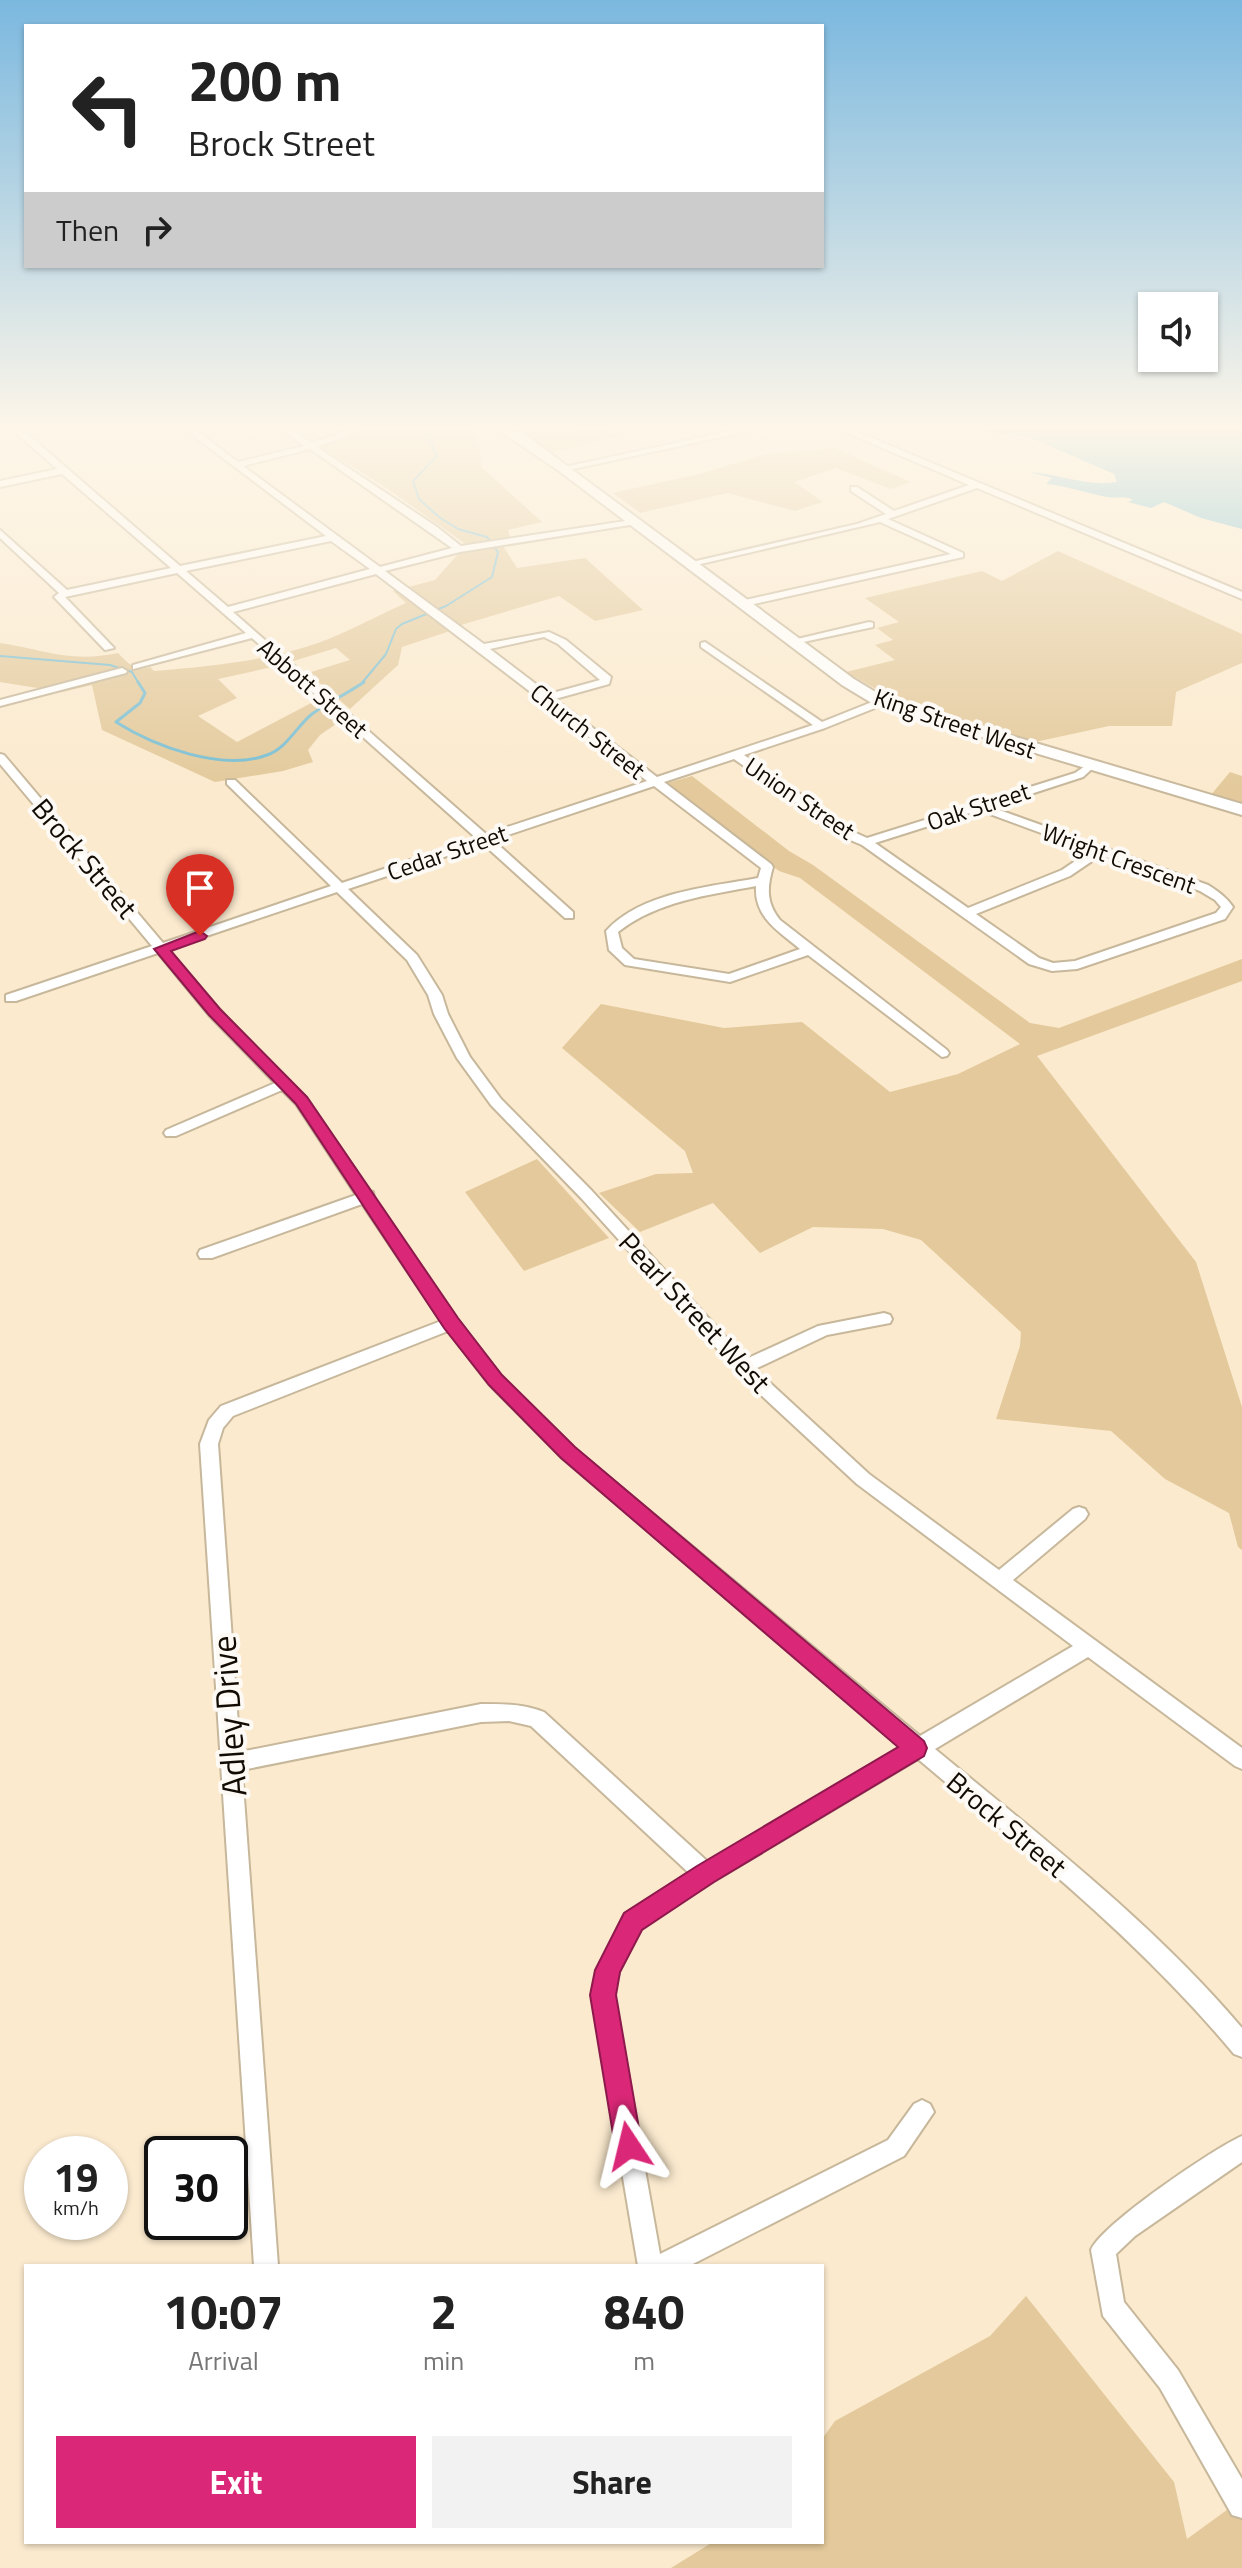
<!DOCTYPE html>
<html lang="en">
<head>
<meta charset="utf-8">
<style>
  :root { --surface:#fff; --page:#f2f2f2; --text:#222; --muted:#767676; --accent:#db2777 }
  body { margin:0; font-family:"Titillium Web",sans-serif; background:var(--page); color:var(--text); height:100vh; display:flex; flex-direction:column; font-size:30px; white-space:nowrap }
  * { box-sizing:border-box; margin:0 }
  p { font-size:26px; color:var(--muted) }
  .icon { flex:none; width:44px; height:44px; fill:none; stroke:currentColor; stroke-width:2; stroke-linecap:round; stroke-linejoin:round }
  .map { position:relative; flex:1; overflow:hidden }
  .sheet { position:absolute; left:24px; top:2264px; width:800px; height:280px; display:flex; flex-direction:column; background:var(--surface); border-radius:0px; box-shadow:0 2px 6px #0004 }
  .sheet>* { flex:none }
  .hud { position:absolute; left:24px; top:24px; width:800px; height:244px; border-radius:0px; box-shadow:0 2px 6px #0004; background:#fff; color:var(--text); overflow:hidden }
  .buttons { position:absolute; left:1138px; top:292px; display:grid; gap:16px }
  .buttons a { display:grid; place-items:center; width:80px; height:80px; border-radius:0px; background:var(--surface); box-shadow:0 2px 6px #0004; font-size:40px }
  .speed { position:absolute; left:24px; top:2136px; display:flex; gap:16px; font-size:40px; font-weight:700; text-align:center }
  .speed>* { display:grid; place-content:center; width:104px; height:104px; border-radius:50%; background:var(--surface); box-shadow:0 2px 6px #0004; line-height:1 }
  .speed small { font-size:20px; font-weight:400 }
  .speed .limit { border:4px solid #111; border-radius:12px; background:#fff; color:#111 }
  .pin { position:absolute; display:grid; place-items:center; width:68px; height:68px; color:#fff; margin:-82px -34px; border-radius:50% 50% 50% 0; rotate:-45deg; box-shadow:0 0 8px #0007 }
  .pin .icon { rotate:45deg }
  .me { position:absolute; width:88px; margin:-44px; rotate:350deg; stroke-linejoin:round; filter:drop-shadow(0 0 6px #0008) }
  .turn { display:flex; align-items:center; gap:28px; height:168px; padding:0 32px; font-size:36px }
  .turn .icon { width:104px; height:104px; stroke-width:2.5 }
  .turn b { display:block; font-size:56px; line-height:68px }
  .then { display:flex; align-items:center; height:76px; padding:0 32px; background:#0003; gap:16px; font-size:30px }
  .eta { display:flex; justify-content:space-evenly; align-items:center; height:136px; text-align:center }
  .eta b { font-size:48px; font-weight:700; line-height:56px }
  .cta { display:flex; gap:16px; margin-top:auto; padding:16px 32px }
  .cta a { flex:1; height:92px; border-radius:0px; background:var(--accent); color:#fff; font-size:32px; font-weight:700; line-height:92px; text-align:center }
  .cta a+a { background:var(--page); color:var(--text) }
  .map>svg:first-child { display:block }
  .green { fill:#e3c99b }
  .water { fill:#79bed2 }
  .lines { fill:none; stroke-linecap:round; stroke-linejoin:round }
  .stream-far1 { stroke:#79bed2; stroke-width:2 }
  .stream { stroke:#79bed2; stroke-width:3 }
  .street-casing { stroke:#c7b79b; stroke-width:4 }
  .primary-casing { stroke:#c7b79b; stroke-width:4 }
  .street { fill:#fff; fill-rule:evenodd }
  .primary { fill:#fff; fill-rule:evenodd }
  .route { fill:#db2777; stroke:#8e194d; stroke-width:2 }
  .labels { text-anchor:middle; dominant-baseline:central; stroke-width:8; stroke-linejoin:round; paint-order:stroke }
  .far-street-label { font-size:24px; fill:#110b03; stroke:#fdf9f4 }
  .street-label { font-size:28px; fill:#110b03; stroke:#fdf9f4 }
  .near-street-label { font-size:34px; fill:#110b03; stroke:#fdf9f4 }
</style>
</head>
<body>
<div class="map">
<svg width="1242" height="2568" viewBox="0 0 1242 2568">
  <rect width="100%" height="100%" fill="#fbeace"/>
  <path class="green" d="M357,431H470L479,446L481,467L542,522L508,530L510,538L467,545L382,485L319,446Z
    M611,431L619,436L553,452L519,432Z
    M835,448L910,482L891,489L836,468L794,482L823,502L795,511L728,493L640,513L613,493L700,474L766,454Z
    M503,546L517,568L585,558L643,610L595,621L559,596L461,625L462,627L402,647L398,665L350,709L308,673L350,660L336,648L277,666L218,679L237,698L198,716L237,742L315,701L339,722L320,735L308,750L313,762L283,771L215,782L102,730L92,685L62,692L0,682V643C46,650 69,663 118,653C128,663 135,672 150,667L154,671C215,666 281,660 338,635C361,625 383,613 406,603L393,591L435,580L458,554Z
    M1058,551L1242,634V663L1176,692L1172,726H1109L1035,742L909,708L846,672L895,660L875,645L893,640L877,628L899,622L865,598L982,571L1002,581Z
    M1230,772L1242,776V804L1210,796Z
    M692,776L789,851L813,865L1030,1023L1059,1028L1242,959V981L1037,1056L1196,1262L1242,1407V1550L1238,1547L1229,1513L1165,1479L1111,1431L996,1419L1020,1346L1021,1332L921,1240L883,1229L813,1227L760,1253L713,1203L640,1232L599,1193L656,1174L693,1173L685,1151L562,1048L601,1004L724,1028L802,1022L890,1092L958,1074L1020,1044L800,878L779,871L664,784Z
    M537,1159L609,1238L524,1271L465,1192Z
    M1026,2296L1174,2482L1187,2539L1242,2499V2568H671L713,2542H822V2439L835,2421L990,2336Z"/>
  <path class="water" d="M982,431H1242V529L1201,518L1164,502L1151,508L1128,502L1133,500C1122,495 1117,499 1107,497C1086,493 1067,486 1046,484L1052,478L1029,472C1059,474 1088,487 1117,482L1114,474L1029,437Z"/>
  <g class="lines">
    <path class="stream-far1" d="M0,656L110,665L132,672L139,684
      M361,684L386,654L396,629L402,624L446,606L492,577L498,552L487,537L458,529L439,517L419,499L413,481L437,456L429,438L430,431"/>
    <path class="stream" d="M138,682L145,693L140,703L116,722C154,746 222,772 267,755C287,748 296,727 312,714C328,702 347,694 364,682"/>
    <g class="street-casing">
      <path id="street" d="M14,431H24L180,566L326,536L187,431H197L238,462L304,446L284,431H294L312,443L346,431H359L317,447L437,527L461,546L639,519V523L636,524L460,552L385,571L484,644L549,632L566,640L611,677L609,684L555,699L657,777L813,725L701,647V643L705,642L822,722L877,700H885V704L825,728L744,755L856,833L867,838L1075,773L1088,764L1094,767L1083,777L991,807L1208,885C1219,892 1226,897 1233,907L1225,919L1077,969L1052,971L1029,964L862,845L848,839L734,759L664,782L771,864L773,867C767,887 766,903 780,920L947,1050L949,1053L947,1056L942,1057L808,955L730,982L625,965L609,950L606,931C641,892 709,887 758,878L761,868L654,786L493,840L573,912V918H565L483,844L348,889L417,955L442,995L448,1014L470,1057L501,1099L592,1191L746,1359L818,1326L884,1313L890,1315L892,1319L890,1323L827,1335L755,1369L869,1474L999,1570L1073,1509L1079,1507L1085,1509L1088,1514L1085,1519L1013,1580L1242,1748V1769L1235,1766L1088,1657L935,1749C1041,1837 1152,1922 1242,2028V2057L1234,2054C1141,1942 1028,1852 918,1759L714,1881L641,1928L619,1972L614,1995L660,2254L888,2140L914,2104L922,2100L930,2104L934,2112L904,2156L689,2266H638L592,1995L597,1970L625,1914L689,1873L531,1726L509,1721L481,1722L242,1770L278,2266H254L200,1444L209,1420L221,1406L441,1321L362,1204L212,1258H200L198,1254L200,1250L356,1195L296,1104L282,1090L176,1136H166L164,1133L166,1130L275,1083L209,1015L158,953L16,1001H6V995L152,946L0,764V754L4,755L163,943L331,886L227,784V780H235L342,883L476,838L252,638L133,669V665L246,633L177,573L65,597L114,648L105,650L56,599L54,597L59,593L0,538V530L67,590L171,568L62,474L0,487V481L57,469ZM310,449L452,548L380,567L243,466ZM331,541L370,569L228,607L186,571ZM376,574L647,781L486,834L233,612ZM544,637L558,644L600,680L549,694L490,649ZM979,810L1090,851L1062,870L968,908L875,843ZM1101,855L1200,891L1215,900L1221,907L1216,913L1075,961L1053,963L1039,958L976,914L1070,876ZM756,886C754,917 778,931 800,949L729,974L634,959L622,948L618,932C657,901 709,895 756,886ZM337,892L407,960L428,995L434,1014L457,1058L491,1105L582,1199L748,1383L857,1484L1073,1646L920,1736L574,1448L501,1376L457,1319L374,1198L373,1192L370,1191L306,1098L219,1009L168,949ZM448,1331L489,1384L562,1458L903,1746L708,1862L544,1712C523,1704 503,1704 481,1704L240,1752L218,1444L223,1428L233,1416Z
        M731,431H749L564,471L560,468Z
        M843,431H855L1242,592V599L977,488L888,519L963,553V557L745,606L740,603L741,601L951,554L880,522L692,566V562L857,524L886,514L851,491V487H857L894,511L969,485Z
        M869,622L873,623V627L794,644L789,641Z
        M122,668L127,671L126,673L0,706V700Z
        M1242,2136V2162L1135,2236L1116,2254L1124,2302L1178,2370L1242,2479V2518L1232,2515L1160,2388L1103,2316L1091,2250C1101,2225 1214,2148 1242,2136Z"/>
    </g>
    <g class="primary-casing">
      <path id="primary" d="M500,431L523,433L854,679L887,699L1242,804V815L875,705L842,685L559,471Z"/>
    </g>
    <use href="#street" class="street"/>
    <use href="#primary" class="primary"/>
  </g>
  <linearGradient id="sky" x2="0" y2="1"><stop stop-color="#7bb8df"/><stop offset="0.54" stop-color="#fdf6e9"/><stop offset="1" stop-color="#fdf6e9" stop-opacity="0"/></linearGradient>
  <rect width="1242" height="791" fill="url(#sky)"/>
  <path class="route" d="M200,931L207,936L205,939L171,951L220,1009L307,1097L458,1318L502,1375L575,1447L924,1741L927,1748L924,1756L714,1882L642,1930L620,1972L616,1995L642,2146L638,2155L629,2159L619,2155L615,2146L590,1995L595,1970L624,1913L697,1866L898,1747L561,1458L489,1385L444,1328L296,1104L209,1015L154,949Z"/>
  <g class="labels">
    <g class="far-street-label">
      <text transform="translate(313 688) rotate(41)">Abbott Street</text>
      <text transform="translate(955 723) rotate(19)">King Street West</text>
      <text transform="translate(588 731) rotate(38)">Church Street</text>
      <text transform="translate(800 798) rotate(34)">Union Street</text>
      <text transform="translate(978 806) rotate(-18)">Oak Street</text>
      <text transform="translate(447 852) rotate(-19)">Cedar Street</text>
      <text transform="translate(1119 858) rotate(20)">Wright Crescent</text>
    </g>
    <g class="street-label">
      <text transform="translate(85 858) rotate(50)">Brock Street</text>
      <text transform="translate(695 1312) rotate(47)">Pearl Street West</text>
      <text transform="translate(1007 1824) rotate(40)">Brock Street</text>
    </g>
    <g class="near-street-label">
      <text transform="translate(228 1716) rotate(-94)">Adley Drive</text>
    </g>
  </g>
</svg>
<div class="buttons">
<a><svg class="icon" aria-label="sound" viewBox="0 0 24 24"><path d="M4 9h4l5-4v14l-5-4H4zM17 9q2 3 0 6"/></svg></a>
</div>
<div class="speed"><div>19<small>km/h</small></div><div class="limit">30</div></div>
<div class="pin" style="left:200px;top:936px;background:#d93025"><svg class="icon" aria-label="arrive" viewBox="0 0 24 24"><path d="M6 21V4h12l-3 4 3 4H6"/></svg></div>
<svg class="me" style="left:629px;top:2146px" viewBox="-20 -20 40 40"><path d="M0-17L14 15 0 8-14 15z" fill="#db2777" stroke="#fff" stroke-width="4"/></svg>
<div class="hud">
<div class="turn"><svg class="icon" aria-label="left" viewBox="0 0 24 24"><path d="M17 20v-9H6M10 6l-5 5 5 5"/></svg><div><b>200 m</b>Brock Street</div></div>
<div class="then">Then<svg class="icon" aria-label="right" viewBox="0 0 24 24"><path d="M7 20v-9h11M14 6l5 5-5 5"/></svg></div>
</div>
<section class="sheet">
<div class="eta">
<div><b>10:07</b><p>Arrival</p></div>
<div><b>2</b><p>min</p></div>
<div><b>840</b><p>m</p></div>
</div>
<div class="cta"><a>Exit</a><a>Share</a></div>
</section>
</div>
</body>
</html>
